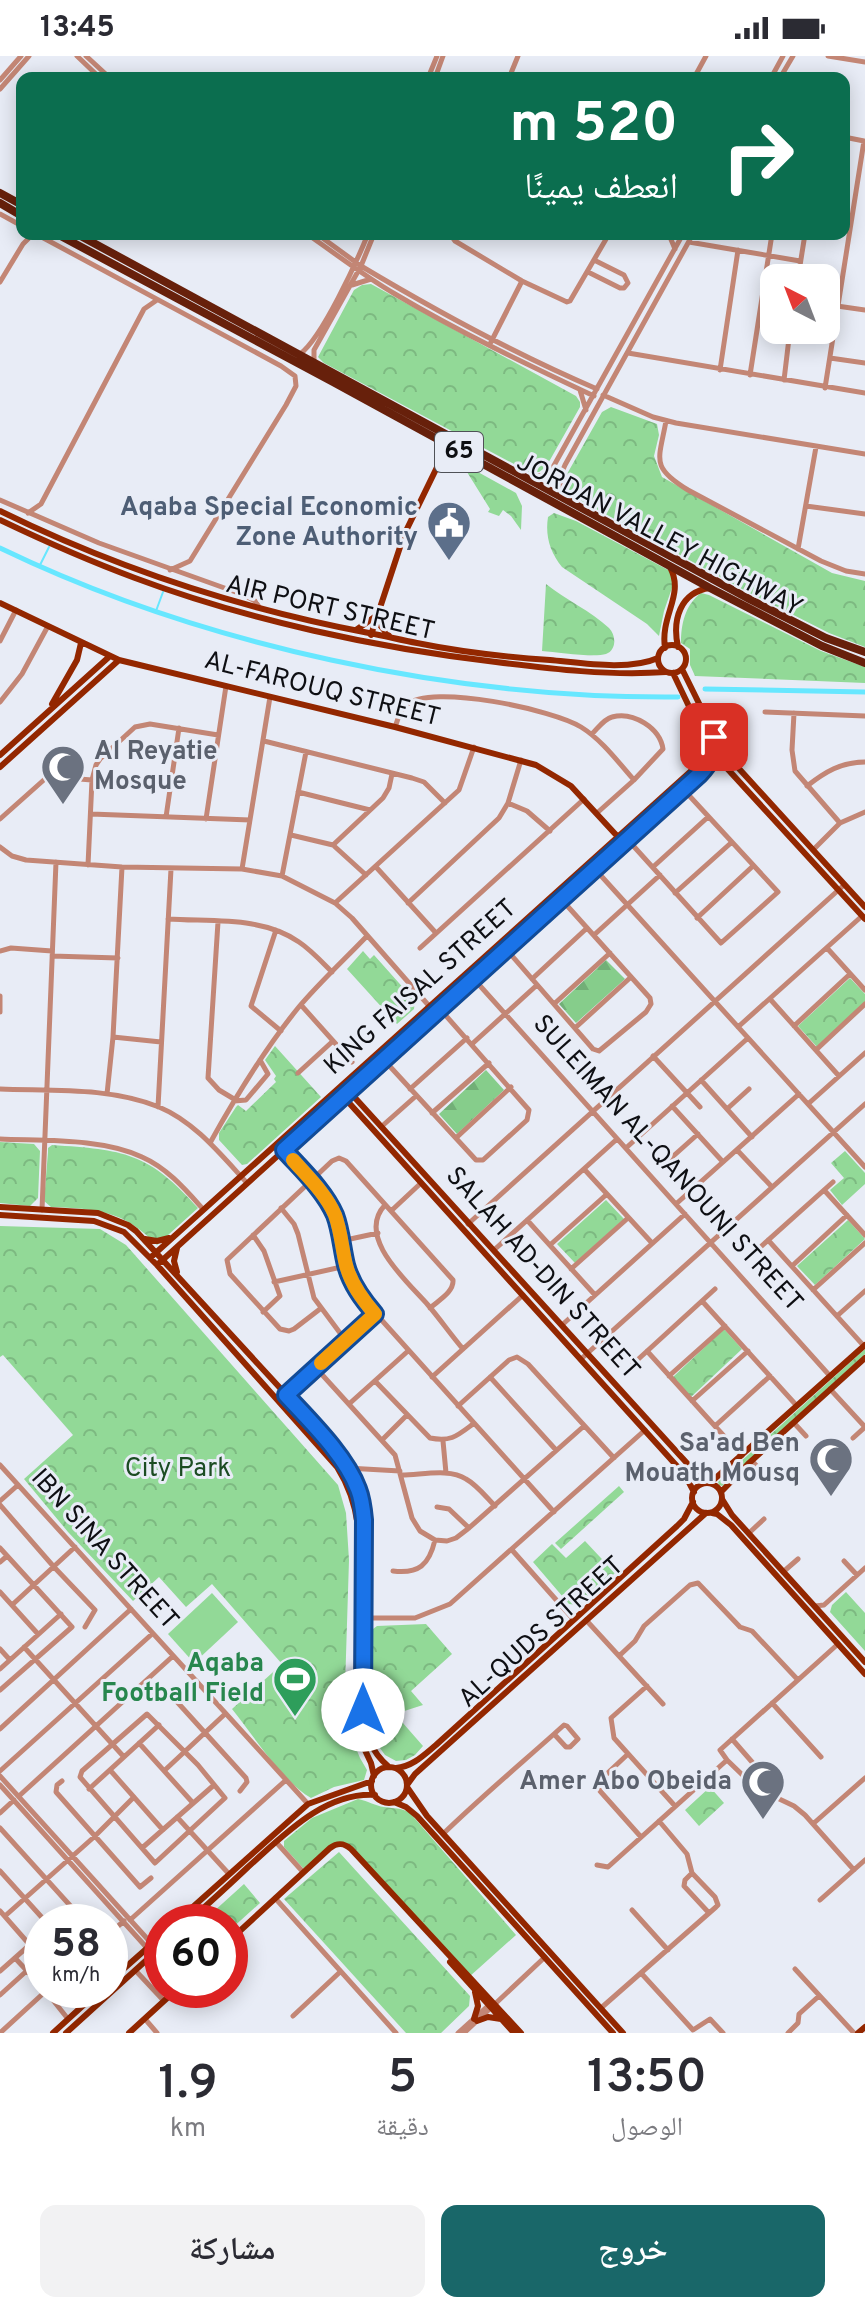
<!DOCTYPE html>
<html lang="ar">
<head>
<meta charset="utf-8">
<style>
  :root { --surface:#fff; --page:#f2f2f3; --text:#2b2b33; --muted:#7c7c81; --accent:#196769 }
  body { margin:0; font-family:Overpass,"Noto Naskh Arabic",sans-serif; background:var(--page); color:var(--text); direction:rtl; height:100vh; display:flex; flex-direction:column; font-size:30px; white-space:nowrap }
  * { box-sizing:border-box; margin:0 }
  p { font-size:26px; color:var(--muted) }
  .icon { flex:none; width:44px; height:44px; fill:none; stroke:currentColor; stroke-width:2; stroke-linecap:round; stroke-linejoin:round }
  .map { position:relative; height:1977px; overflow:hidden; direction:ltr }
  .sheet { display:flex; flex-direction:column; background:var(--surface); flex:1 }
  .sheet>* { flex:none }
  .top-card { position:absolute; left:16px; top:16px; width:834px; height:168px; border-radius:16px; box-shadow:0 4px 20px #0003; direction:rtl; background:#0b6e4f; color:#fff; overflow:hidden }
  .needle { width:52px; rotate:318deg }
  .tools { position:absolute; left:760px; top:208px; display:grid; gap:16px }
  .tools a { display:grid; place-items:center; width:80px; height:80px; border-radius:16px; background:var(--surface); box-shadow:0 4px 20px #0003; font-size:40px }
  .speed { position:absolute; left:24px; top:1848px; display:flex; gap:16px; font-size:40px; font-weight:700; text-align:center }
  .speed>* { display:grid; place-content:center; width:104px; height:104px; border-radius:50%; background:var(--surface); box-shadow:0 4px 20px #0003; line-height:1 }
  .speed small { font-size:20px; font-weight:400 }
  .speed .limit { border:12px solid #d22; background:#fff; color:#111 }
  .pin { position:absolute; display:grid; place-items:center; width:68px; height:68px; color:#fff; margin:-34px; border-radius:16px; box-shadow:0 4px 12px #0006 }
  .me { position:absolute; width:88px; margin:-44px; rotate:0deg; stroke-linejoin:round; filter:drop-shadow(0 0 6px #0008) }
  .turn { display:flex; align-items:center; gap:28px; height:168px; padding:0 40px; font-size:36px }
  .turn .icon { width:104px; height:104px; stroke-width:2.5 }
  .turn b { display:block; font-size:56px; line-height:68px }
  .eta { display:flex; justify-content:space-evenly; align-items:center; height:136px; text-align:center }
  .eta b { font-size:48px; font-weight:600; line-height:56px }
  .primary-button { display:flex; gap:16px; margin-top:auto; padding:16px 40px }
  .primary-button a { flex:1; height:92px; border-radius:16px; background:var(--accent); color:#fff; font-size:32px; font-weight:600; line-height:92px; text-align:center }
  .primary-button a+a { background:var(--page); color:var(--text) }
  .status { display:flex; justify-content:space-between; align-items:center; height:56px; padding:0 40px; background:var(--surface); direction:ltr }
  .status svg { height:22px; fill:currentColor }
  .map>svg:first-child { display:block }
  .green { fill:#92d997 }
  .forest { fill:url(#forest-firs) }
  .park { fill:url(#park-crowns) }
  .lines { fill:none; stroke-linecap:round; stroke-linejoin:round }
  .stream { stroke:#67e7ff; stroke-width:2 }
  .canal { stroke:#67e7ff; stroke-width:5 }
  .minor { stroke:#c38675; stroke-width:5 }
  .major { stroke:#932700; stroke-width:6 }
  .highway { stroke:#67200b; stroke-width:8 }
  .route-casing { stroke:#114b97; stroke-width:20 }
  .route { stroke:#1a73e8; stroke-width:14 }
  .slow { stroke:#f59e0b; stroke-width:14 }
  .labels { text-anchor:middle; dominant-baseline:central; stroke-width:6; stroke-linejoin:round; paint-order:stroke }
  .shield { fill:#e8ecf6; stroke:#4f5157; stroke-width:2 }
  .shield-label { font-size:24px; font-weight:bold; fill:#0e0f13 }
  .service-label { font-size:26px; font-weight:bold; fill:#4e5e75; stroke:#e8ecf6; text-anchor:end }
  .street-label { font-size:26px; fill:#0e0f13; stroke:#e8ecf6 }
  .worship-label { font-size:26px; font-weight:bold; fill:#5b616d; stroke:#e8ecf6; text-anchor:end }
  .park-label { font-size:26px; fill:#1b4c22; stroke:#e8ecf6 }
  .leisure-label { font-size:26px; font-weight:bold; fill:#27864d; stroke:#e8ecf6; text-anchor:end }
</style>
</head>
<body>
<div class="status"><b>13:45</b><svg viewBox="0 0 49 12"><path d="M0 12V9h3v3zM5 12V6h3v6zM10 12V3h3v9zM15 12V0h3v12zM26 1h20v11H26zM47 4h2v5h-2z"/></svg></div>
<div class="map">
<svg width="865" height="1977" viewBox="0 0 865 1977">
  <defs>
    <pattern id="forest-firs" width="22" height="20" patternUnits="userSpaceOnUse" patternTransform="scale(2)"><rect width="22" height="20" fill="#86cd8b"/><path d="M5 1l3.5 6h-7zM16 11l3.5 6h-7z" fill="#72af77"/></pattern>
    <pattern id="park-crowns" width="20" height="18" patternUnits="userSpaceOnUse" patternTransform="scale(2)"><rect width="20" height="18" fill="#92d997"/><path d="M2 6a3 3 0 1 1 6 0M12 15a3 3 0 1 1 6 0" fill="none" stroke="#7db981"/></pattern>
  </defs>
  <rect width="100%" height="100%" fill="#e8ecf6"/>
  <path class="green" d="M212,1537L238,1566L194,1607L168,1578Z"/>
  <path class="forest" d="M606,904L625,923L576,967L559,948Z
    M486,1014L504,1034L457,1078L439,1058Z"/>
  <path class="park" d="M371,228L576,340L580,346V351L546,411L539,416H529L324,307L318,301L354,234L362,229Z
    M611,351L657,368L659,379L654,400L662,421L832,517L865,525V591L829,577L742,533L569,438L567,429V418L602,356Z
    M452,405H458L516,437L522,450L521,474L511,460L503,454L499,460L488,456L490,453L462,408L459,409L457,406L445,413Z
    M554,457L576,465L670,515L673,529L664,555L659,580L647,568L562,511C550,496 545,480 548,461Z
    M546,528C566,544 591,555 609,572C616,579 617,594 606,598C594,602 557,596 542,595Z
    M701,537L709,539L821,595L865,611V627L695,620L690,609V593L681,587C681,568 685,549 701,537Z
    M363,895L370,903L374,899L415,945L414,953L397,968L347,913Z
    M850,922L865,938V946L817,991L798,970Z
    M275,990L321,1041L247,1108L242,1109L219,1084V1077L236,1051L238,1049L246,1055L276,1026L274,1023L276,1020L265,1004Z
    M0,1086L34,1088L40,1095L38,1142L30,1150L0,1147Z
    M52,1089C124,1094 148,1096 198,1152L157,1189C123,1154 97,1153 51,1151L44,1145L48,1096V1092Z
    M845,1095L865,1117V1128L842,1149L830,1134L844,1122L831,1107Z
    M606,1144L624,1163L575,1207L557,1188Z
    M848,1164L865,1183L815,1229L797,1210Z
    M0,1170L100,1173L126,1189L338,1429L346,1457L349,1504L344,1663L360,1702L367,1714L364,1724L334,1731L311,1742C283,1726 253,1679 232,1653L282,1608L212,1528L186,1551L159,1521L133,1545L68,1476L24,1423L73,1379L3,1299L0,1301Z
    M724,1273L742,1293L691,1341L673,1321Z
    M865,1293V1298L722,1430L719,1429L718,1426Z
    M619,1430L624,1436L561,1493L555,1487Z
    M585,1485L615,1517L579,1549L569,1548L533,1506L552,1488L566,1502Z
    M846,1536L865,1557V1595L830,1556L832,1549Z
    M426,1568L452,1598L411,1635L423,1649L395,1658L423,1690L415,1699L406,1704L396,1705L385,1699L377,1688L372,1671L373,1573L377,1570Z
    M710,1731L724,1747L699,1770L685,1754Z
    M358,1743C369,1745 375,1750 384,1751C396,1753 399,1751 410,1757L516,1879L469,1921L347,1788L335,1787L308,1811L303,1812L284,1791V1785L312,1762Z
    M339,1796L470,1940L469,1950L441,1977H406L284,1843Z
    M244,1828L260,1847L230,1874V1866H202Z"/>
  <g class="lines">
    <path class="stream" d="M39,511L49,491
      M156,555L163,536"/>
    <path class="canal" d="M0,492C203,590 454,643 678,641
      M705,633L865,636"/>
    <path class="minor" d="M77,0L100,22
      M86,0L110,22
      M828,0L865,6
      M428,22L437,0
      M435,22L443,0
      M509,22L518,0
      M694,22L706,0
      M771,22L783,0
      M780,22L793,0
      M0,24L21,0
      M0,33L29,0
      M844,81L864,85
      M0,158L22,170
      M36,178L281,310L295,320L296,330L286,349L190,505L170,514
      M307,178C336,198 364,220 395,238C459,276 526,308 594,340
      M374,178L361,210C438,256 515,298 597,333
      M450,178L455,185L522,225L567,246L570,245L609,178
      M665,178L670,181L675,193
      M689,186L800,205
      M588,216L620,232H624L628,227L624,219L594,204
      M798,222L805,178
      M0,226L23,188L33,178
      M352,229L371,223
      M837,250L865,254
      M491,286L522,225
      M628,297L865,337
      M300,298C322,282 357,205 368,178
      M830,302L865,307
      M314,306V294L361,210L317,178
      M720,314L738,194
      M750,319L772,178
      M784,324L790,274
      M825,332L864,85
      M580,334L586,354
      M603,339L653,361L676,367L865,398
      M666,365C659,404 650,411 688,434L821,505L846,515L865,518
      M529,422L549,418L552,413L683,178
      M566,441C559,429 559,422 565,409L693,178
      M0,444L99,487L244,539L255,545L259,551
      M806,450L865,458
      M28,457L41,448L144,253L157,244
      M798,493L816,391
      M0,585L16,554
      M0,646L22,618L48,570
      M765,656L865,660
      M794,657L792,694L795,715L840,767
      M395,671C398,664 399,655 406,649C431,627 554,654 581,671C602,684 618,706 634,724L597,757
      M592,678C598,672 604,663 612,661C633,655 660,672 663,693L634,724
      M264,685L412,722L424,726L445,747
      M807,730C825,716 841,706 865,706
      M298,736L370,754
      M508,747L527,755L550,775
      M91,758L250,764
      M166,761L179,672
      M0,763L46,722L54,721L92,724
      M206,763L226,630
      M291,779L333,789L366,819
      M628,784L721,887L778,836L684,734
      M333,789L383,742L389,732L392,718
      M0,791L12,800L26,804L122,811L242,813L282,820L335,847L352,862L430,951
      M813,794L840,767L865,756
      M88,809L92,724L96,709L100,703L135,671L150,668L218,679
      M122,811L113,981L161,986
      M376,811L436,877
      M653,811L708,761
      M594,812L865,1111
      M242,813L270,641
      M282,820L306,696
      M675,837L732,786
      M335,847L459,734L474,691
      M408,847L499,762L508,747L521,704
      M697,862L753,810
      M168,863C211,866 262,860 299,886C311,894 322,906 332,916
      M218,866L208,1022L219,1034L234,1043
      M276,874L251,950L281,975
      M594,879L660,819
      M420,892L584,743
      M827,892L865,934
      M506,893L593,993L599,995L646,956L651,948L650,942L562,844
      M0,895L11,892L52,895
      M52,900L118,902
      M473,922L830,1320
      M532,923L587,872
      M0,940V956
      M770,943L839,1020
      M554,948L610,897
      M301,949L352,1006
      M794,970L850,918
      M738,971L862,860
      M575,972L631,921
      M472,988L537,929
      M816,994L865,948
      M653,1000L700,1051
      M384,1004L476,1104H483L527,1064L529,1054L440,953
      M298,1017L333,985
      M701,1024L752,1081
      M0,1033C52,1035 110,1031 159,1051C195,1066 221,1099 247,1127
      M410,1033L467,982
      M107,1038L113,981
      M234,1045L246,1044L268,1018L260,1004
      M808,1048L865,997
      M672,1050L723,1106
      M158,1051L171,813
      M727,1053L749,1033
      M432,1057L489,1007
      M381,1071L416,1040
      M456,1082L511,1031
      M0,1083C44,1085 102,1082 142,1101C167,1112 185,1133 203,1153
      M210,1087C236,1040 264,994 298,952C319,927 344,904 367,880
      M626,1092L748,982
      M284,1094C302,1115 328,1136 337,1163C346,1191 344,1214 360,1240L554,1456
      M737,1094L772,1131
      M670,1103L698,1078
      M584,1113L652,1187
      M824,1134L865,1179
      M676,1148L799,1038
      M385,1149C355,1181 408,1226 428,1249C440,1263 451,1279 463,1293
      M281,1152L294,1168L298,1178L314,1242L346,1285
      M42,1154L56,806
      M391,1155L421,1127
      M527,1164L595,1239
      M468,1168L844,829
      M253,1179L264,1195L280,1240L263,1256
      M768,1184L864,1290
      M341,1185L378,1177
      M550,1189L607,1138
      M494,1194L617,1083
      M755,1196L833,1126
      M792,1210L847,1159
      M571,1213L628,1162
      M274,1226L346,1210
      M813,1234L865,1187
      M702,1245L797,1350
      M320,1253L294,1273L289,1275L280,1273L230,1218L227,1204L332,1105L339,1102L346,1105L453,1224C454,1236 439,1244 430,1252
      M837,1260L865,1235
      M562,1269L685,1158
      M647,1295L742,1400
      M581,1303L865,1048
      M633,1308L715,1233
      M316,1312L395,1399L412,1462L420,1475L435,1484L447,1485L456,1482L469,1472L584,1370
      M669,1320L725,1270
      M432,1321L523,1239
      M490,1321L556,1394
      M375,1325L430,1382C451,1386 457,1380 473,1368
      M830,1333L865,1371
      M279,1345L375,1258
      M692,1345L748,1295
      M349,1348L408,1295
      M458,1350L509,1304L517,1301L528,1308L614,1402
      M794,1367L806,1380
      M715,1370L770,1320
      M853,1382L865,1371
      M382,1384L406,1360
      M443,1385L446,1417
      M752,1405L764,1418
      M0,1409L308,1748
      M347,1412L400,1415
      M402,1419C421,1419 450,1412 466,1423C477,1429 486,1441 495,1450
      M0,1445L18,1429
      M0,1449L54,1511L95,1554L85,1571
      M437,1451L449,1453L469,1472
      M749,1477L764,1463
      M0,1492L72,1571L0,1634
      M512,1494L574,1564
      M844,1505L857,1519
      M0,1506L7,1500
      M393,1515C419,1518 429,1509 435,1484
      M783,1516L798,1503
      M0,1536L38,1578
      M12,1549L75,1491
      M815,1550L824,1549L865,1512
      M362,1562H415L450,1548L645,1374
      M586,1564L663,1648
      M24,1591L124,1701
      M0,1593L10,1604
      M619,1600L635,1585L644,1570L690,1529L698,1527L740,1571L752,1575L798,1624
      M0,1613L61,1558
      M647,1630L611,1662L614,1682L675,1750
      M152,1641L162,1633L169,1637L246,1722L247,1726L240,1735
      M772,1647L821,1701
      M147,1658L198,1709L225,1742L155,1807L80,1721L82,1715Z
      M0,1673L131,1553
      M732,1683L759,1714L748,1725
      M139,1687L193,1747
      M628,1698L596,1728L600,1735L641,1781
      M727,1704L756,1732L794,1750L805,1759L854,1814
      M110,1714L163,1774
      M165,1714L225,1658
      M0,1715L152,1578
      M0,1720L152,1888
      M62,1725L57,1729L56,1736L140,1831L151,1822
      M0,1729L147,1892
      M89,1733L159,1669
      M19,1740L173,1600
      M0,1757L14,1744
      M177,1761L229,1818
      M659,1765L687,1798L692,1817
      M814,1767L865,1722
      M0,1772L85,1866
      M443,1778C479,1743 517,1711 554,1678L564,1669L567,1670L578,1683L570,1691H566L554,1678
      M276,1786L303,1816
      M142,1792L214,1729
      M597,1809L608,1811L727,1704L720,1694L838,1588
      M0,1815L46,1866
      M275,1842L396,1977
      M820,1844L865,1804
      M632,1854L668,1894
      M0,1855L29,1888
      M5,1860L94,1781L134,1741
      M130,1864L286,1724
      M110,1877L124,1865
      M15,1902L42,1931
      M795,1913L854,1977
      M135,1914L164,1945
      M0,1915L42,1878
      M641,1917L693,1974L710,1963L723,1977
      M45,1934L68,1963
      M0,1939L42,1901
      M601,1952L716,1851L718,1849L715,1841L692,1817L685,1824L684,1830L709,1857
      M293,1960L340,1916
      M145,1963L157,1977
      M0,1977L47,1934
      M458,1977L490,1948
      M464,1977L545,1901
      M788,1977L798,1967L799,1958L819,1940"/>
    <path class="major" d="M441,403L460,396
      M0,455C116,512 242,553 369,577C385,580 401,584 417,587C461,596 506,601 550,604C582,607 629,615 658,602
      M0,464C44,485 89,505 135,522C247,564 377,592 496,606C552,613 610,620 666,616
      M0,547L119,604L395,671L536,709L571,730L618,781
      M379,561L380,569L390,581
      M356,574L376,560
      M371,579L404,479L441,403L438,384
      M658 603a14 14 0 1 1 28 0a14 14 0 1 1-28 0Z
      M678,591C672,564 680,536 710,532
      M665,592C660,559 685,539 670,511
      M682,613L722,694L865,851
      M673,617L706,686
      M52,648L77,604L81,587
      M712,696L865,863
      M0,699L110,600
      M0,711L119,604
      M347,1033L705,1427
      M341,1038L685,1419L694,1436
      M0,1151L98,1157L128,1169L136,1175L281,1333L340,1401L357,1430L364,1464L363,1654C365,1677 370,1695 389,1711
      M0,1159L94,1165L124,1176L157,1209L337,1411C349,1430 355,1448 358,1470L356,1675L371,1707L374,1720
      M145,1183L157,1185L169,1182
      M150,1202L701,706L706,694V685
      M157,1209L700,718C711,706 716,697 714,681
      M177,1216L174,1205L177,1192
      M692 1442a15 15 0 1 1 30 0a15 15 0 1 1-30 0Z
      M710,1427L865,1289
      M721,1436L748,1408L865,1302
      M722,1443L732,1459L865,1606
      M712,1457L717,1458L731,1469L865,1618
      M371 1729a18 18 0 1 1 36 0a18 18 0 1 1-36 0Z
      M396,1712C412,1711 424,1699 436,1689L677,1470L684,1463L693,1446
      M407,1729L415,1718L706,1457
      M407,1731L427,1760L623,1977
      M394,1746L406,1751L417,1760L613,1977
      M176,1866L308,1748L372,1725
      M188,1866C208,1848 228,1830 248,1811C283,1780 324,1736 375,1739
      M230,1884L330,1792C338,1786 344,1787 351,1793L521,1977
      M450,1906L514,1977
      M110,1925L162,1879
      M474,1963L478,1950L475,1936
      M477,1965L488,1961L501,1963
      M53,1977L100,1934
      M66,1977L162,1890
      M129,1977L176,1934
      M858,1977L865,1971"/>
    <path class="highway" d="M0,137L22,149
      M0,147L22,160
      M57,178L333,326L710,532L822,590L865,607
      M77,178L751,544L826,582L865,596"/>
  </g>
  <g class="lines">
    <g class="route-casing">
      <path id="route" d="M363,1654L364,1464C363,1453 362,1443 358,1433C346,1400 310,1365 286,1339L375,1258C362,1243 351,1228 346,1209C342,1193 341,1175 335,1159C324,1134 302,1114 284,1094L700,718C711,706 716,697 714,681"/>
    </g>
    <use href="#route" class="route"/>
    <path class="slow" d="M293,1104C308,1121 326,1138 335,1159C341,1175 342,1193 346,1209C351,1228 362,1243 375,1258L321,1307"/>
  </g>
  <defs>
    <g id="civic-pin" transform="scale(2.3)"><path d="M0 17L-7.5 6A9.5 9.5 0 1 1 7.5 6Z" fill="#5c6f8a" stroke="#e8ecf6"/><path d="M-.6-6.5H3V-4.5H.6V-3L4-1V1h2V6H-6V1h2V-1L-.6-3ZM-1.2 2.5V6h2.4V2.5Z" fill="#fff"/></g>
    <g id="mosque-pin" transform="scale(2.3)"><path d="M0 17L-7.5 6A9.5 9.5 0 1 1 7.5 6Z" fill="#6b7280" stroke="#e8ecf6"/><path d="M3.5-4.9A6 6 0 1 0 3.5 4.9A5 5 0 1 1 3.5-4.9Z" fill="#fff"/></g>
    <g id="stadium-pin" transform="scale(2.3)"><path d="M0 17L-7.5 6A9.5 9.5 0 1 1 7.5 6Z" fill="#2e9e5b" stroke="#e8ecf6"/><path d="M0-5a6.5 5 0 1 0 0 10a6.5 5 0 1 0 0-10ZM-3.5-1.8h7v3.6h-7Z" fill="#fff"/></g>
  </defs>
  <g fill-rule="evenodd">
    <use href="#civic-pin" x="449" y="467"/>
    <use href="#mosque-pin" x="63" y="711"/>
    <use href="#mosque-pin" x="831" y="1403"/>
    <use href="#stadium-pin" x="295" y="1623"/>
    <use href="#mosque-pin" x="763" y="1726"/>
  </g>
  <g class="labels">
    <rect class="shield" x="435" y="376" width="48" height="40" rx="6"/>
    <g class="shield-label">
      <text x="459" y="396">65</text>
    </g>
    <g class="service-label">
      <text x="418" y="452">Aqaba Special Economic<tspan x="418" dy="30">Zone Authority</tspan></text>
    </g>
    <g class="street-label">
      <text transform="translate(659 480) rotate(28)">JORDAN VALLEY HIGHWAY</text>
      <text transform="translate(330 553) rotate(13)">AIR PORT STREET</text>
      <text transform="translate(322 634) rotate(14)">AL-FAROUQ STREET</text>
      <text transform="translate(421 932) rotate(-42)">KING FAISAL STREET</text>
      <text transform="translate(667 1108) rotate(48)">SULEIMAN AL-QANOUNI STREET</text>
      <text transform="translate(542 1218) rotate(48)">SALAH AD-DIN STREET</text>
      <text transform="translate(104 1494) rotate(48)">IBN SINA STREET</text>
      <text transform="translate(542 1577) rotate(-42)">AL-QUDS STREET</text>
    </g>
    <g class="worship-label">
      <text x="94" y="696" text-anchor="start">Al Reyatie<tspan x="94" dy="30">Mosque</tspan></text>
      <text x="800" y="1388">Sa'ad Ben<tspan x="800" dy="30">Mouath Mousq</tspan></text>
      <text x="732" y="1726">Amer Abo Obeida</text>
    </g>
    <g class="park-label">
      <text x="178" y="1413">City Park</text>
    </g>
    <g class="leisure-label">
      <text x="264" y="1608">Aqaba<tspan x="264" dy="30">Football Field</tspan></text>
    </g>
  </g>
</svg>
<div class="tools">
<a><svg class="needle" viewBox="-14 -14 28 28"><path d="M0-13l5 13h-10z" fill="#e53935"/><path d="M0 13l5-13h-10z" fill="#7c7c81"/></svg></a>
</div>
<div class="speed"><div>58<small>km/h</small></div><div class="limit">60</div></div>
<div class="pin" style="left:714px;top:681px;background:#d93025"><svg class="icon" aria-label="arrive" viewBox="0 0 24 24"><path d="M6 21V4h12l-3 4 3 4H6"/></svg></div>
<svg class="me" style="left:363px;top:1654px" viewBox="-20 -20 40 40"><circle r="19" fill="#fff"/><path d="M0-13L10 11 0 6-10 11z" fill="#1a73e8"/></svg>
<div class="top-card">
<div class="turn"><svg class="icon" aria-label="right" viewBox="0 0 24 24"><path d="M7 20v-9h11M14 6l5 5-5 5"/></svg><div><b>520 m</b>انعطف يمينًا</div></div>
</div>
</div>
<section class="sheet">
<div class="eta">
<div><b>13:50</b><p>الوصول</p></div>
<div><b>5</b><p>دقيقة</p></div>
<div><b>1.9</b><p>km</p></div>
</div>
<div class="primary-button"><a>خروج</a><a>مشاركة</a></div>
</section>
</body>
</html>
